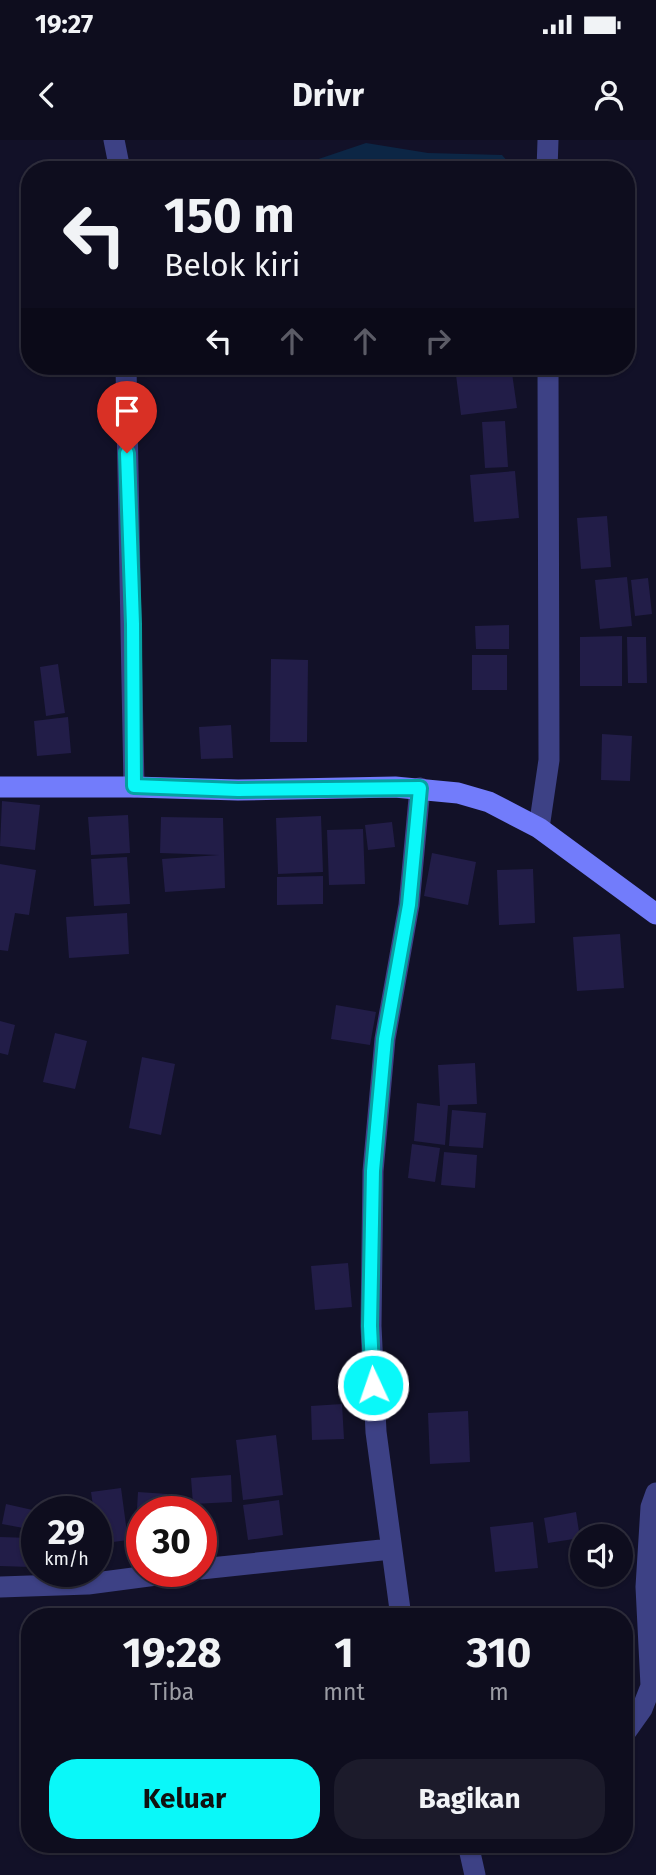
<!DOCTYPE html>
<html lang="id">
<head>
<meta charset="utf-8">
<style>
  :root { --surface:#0e0d1e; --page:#1c1b2b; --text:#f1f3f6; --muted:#9b9ca4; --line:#2e2d3c; --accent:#0af8f9 }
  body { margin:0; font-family:"Fira Sans",sans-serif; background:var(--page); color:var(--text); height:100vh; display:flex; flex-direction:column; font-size:26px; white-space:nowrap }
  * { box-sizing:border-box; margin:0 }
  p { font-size:23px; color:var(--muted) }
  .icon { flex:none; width:38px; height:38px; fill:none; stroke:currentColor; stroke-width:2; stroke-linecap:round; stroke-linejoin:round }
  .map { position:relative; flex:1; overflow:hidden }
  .details { position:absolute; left:21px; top:1468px; width:612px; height:245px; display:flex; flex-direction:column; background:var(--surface); border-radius:28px; box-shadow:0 2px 5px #0004,0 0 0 2px var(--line) }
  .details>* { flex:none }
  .banner { position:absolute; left:21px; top:21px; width:614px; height:214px; border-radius:28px; box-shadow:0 2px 5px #0004,0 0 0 2px var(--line); background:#0e0d1e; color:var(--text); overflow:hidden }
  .controls { position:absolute; left:570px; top:1384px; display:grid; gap:14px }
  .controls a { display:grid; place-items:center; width:63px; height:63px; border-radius:50%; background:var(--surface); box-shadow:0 2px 5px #0004,0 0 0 2px var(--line); font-size:35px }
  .speed { position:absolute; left:21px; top:1356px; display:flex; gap:14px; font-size:35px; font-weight:700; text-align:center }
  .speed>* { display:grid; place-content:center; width:91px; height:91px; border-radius:50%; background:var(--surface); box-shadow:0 2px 5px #0004,0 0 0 2px var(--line); line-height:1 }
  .speed small { font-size:18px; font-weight:400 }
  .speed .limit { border:10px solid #d22; background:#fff; color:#111 }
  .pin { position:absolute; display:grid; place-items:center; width:60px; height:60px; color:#fff; margin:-72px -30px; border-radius:50% 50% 50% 0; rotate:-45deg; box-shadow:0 0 7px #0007 }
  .pin .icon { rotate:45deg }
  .me { position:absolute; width:77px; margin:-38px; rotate:357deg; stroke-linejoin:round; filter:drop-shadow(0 0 5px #0008) }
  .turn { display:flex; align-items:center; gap:24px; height:147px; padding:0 28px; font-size:32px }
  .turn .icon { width:91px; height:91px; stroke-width:2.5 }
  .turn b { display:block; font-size:49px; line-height:60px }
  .lanes { display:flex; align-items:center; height:66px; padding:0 28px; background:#0003; justify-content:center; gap:35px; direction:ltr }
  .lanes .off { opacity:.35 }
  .eta { display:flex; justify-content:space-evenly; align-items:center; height:119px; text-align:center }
  .eta b { font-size:42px; font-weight:700; line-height:49px }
  .action { display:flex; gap:14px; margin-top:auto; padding:14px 28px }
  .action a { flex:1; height:80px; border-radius:28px; background:var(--accent); color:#111; font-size:28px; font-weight:700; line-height:80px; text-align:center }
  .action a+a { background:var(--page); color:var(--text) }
  .status { display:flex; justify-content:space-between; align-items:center; height:49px; padding:0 35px; background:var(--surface); direction:ltr }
  .status svg { height:19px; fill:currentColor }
  header { display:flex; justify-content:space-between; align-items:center; height:91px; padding:0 28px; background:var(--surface); font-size:32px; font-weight:700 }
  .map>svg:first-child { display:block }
  .water { fill:#0c2645 }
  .building { fill:#221d48 }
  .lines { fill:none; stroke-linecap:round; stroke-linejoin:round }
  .street { stroke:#3d4185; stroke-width:21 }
  .secondary { stroke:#727cfb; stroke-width:21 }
  .route-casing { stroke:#06a1a2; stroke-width:18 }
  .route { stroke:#0af8f9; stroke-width:12 }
</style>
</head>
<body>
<div class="status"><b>19:27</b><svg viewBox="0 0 49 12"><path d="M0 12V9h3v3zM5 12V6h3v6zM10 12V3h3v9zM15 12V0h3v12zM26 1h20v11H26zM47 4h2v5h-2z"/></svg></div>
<header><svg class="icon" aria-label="back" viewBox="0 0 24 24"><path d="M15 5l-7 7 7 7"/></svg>Drivr<svg class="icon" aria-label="person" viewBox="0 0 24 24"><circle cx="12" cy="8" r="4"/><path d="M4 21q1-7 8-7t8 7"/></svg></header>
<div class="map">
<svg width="656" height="1735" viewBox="0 0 656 1735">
  <rect width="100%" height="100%" fill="#121128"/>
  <path class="water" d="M366,3L428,13L502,15L515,30H286Z"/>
  <path class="building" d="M511,226L517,268L461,275L455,227Z
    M505,281L508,327L485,328L482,282Z
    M515,331L519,378L474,382L470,335Z
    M607,376L611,427L581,429L577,378Z
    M627,437L632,486L600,489L595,440Z
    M648,438L652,474L635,476L631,440Z
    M509,485V509H476L475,486Z
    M622,496V546H580V497Z
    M627,497H646L647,543H628Z
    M472,515H507V550H472Z
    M271,519L308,520L307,602H270Z
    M58,524L65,573L46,576L40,527Z
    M68,577L71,613L37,616L34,581Z
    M231,585L233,618L201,619L199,587Z
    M602,594L632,596L630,641L601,640Z
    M2,661L40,665L35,710L0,706Z
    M128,675L130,713L91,715L88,677Z
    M321,676L323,732L278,734L276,678Z
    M161,677L223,678L225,748L165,752L162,719L219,715L160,713Z
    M392,682L395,707L368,710L365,685Z
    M363,689L365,744L329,745L327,690Z
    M432,713L476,722L468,765L424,756Z
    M127,717L130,764L94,766L91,719Z
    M0,724L36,730L29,775L15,773L8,811L0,810Z
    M533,729L535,783L499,785L497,730Z
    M323,736V764L277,765V737Z
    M127,773L129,814L69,818L66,777Z
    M620,794L624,848L577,851L573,797Z
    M336,865L376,872L370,905L331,899Z
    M0,881L15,885L8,915L0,913Z
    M55,893L87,901L75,949L43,942Z
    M142,917L175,924L161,995L129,988Z
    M475,923L477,964L448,965L445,1005L414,1001L417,963L440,966L438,925Z
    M452,970L486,973L483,1008L449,1006Z
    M412,1004L440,1008L435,1042L408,1038Z
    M444,1012L477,1015L475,1048L441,1045Z
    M348,1123L352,1167L315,1170L311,1126Z
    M342,1264L344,1299L312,1300L311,1266Z
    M468,1271L470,1322L430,1324L428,1273Z
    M276,1295L283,1355L243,1360L236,1300Z
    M231,1335L232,1362L193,1364L191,1338Z
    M121,1348L128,1400L98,1404L96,1372H94L91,1352Z
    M138,1352L167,1354L166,1372H142V1387L136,1386Z
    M279,1360L283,1395L248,1400L243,1365Z
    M6,1364L37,1371L34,1390L2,1384Z
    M576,1372L580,1398L548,1403L544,1378Z
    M533,1382L538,1428L495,1432L490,1387Z
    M0,1397L31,1398V1427L0,1426Z"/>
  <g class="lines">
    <path class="street" d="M114,0L120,30
      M547,30L548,0
      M126,226L134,647
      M539,688L549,620L548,226
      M201,1429L391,1409
      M0,1447L88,1444L179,1432
      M401,1477L376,1292L371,1186L373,1031L385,899L409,765L420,648
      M625,1593L642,1569L651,1546L646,1447L651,1367L656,1353
      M468,1704L475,1735"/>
    <path class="secondary" d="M0,647H134L238,650L395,647L458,653L489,662L539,688L656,774"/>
  </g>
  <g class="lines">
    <g class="route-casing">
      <path id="route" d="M127,313L133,484L134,646L238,650L420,648L409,765L385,899L373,1031L370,1186L373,1245"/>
    </g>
    <use href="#route" class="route"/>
  </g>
</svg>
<div class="controls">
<a><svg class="icon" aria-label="sound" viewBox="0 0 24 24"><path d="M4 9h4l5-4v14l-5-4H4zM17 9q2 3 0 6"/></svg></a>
</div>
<div class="speed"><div>29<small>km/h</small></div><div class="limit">30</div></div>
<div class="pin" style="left:127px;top:313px;background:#d93025"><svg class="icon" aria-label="arrive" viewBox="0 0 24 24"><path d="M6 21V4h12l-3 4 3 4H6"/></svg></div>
<svg class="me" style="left:373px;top:1245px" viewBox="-20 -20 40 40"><circle r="17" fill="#0af8f9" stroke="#fff" stroke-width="3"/><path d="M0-11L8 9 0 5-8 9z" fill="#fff"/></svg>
<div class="banner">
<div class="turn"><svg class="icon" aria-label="left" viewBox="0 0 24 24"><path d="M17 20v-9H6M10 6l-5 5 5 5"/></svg><div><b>150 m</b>Belok kiri</div></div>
<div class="lanes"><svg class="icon" aria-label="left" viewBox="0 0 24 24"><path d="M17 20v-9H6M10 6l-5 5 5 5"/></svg><svg class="icon off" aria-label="ahead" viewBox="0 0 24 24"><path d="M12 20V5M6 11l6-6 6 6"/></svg><svg class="icon off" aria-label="ahead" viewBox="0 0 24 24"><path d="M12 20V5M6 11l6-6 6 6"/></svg><svg class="icon off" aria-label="right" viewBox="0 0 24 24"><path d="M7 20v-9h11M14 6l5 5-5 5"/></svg></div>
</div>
<section class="details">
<div class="eta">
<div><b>19:28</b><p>Tiba</p></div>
<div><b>1</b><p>mnt</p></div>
<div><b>310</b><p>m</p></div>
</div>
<div class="action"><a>Keluar</a><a>Bagikan</a></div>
</section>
</div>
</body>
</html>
